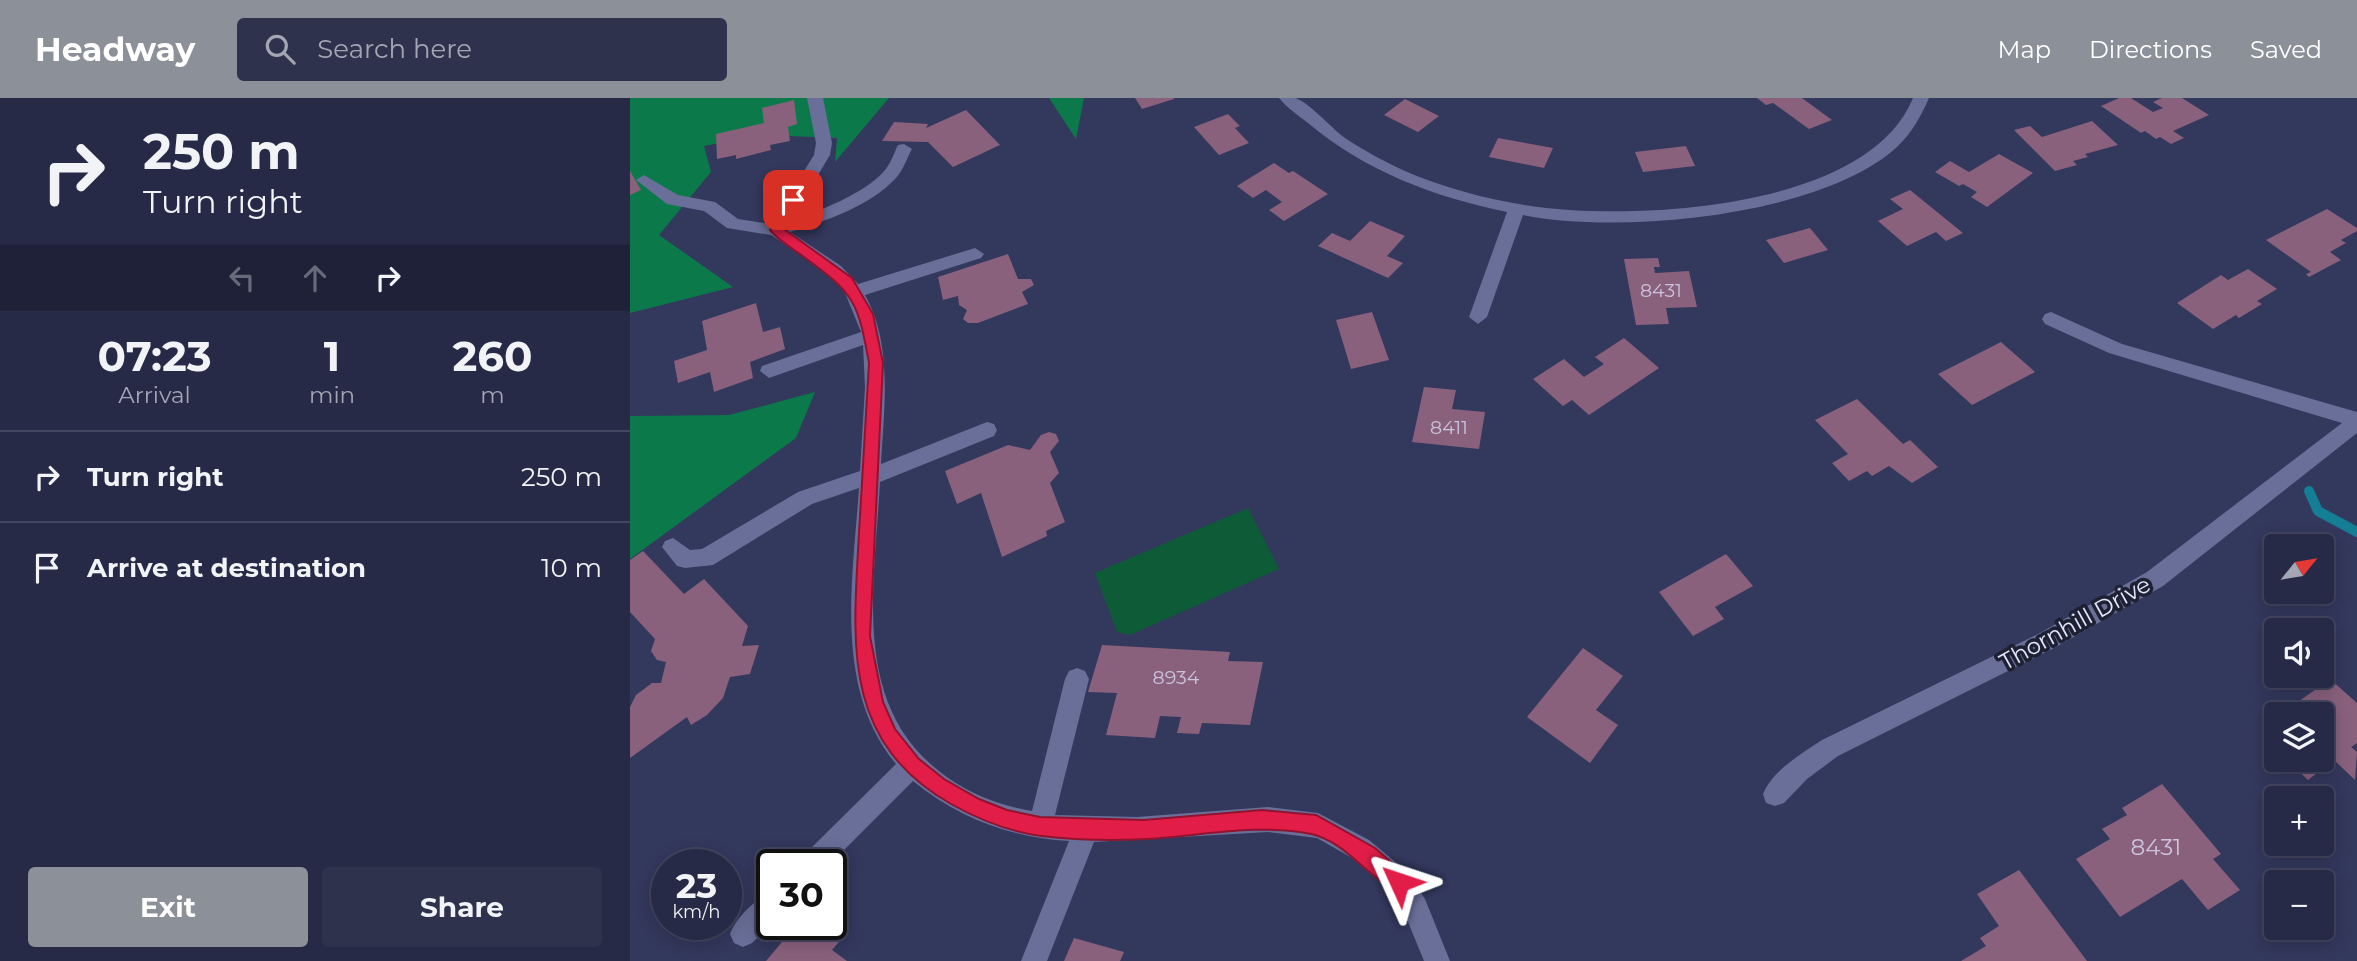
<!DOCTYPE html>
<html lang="en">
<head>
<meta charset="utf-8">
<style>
  :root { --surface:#262a46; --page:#2e324d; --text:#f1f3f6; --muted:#a4a7b3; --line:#42465f; --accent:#8c9099 }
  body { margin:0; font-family:Montserrat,sans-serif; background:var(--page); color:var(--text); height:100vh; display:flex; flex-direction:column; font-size:26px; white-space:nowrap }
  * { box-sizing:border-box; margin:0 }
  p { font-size:23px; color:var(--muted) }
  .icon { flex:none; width:38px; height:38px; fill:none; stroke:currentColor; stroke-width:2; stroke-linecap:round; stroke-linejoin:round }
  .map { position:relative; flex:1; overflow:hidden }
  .drawer { display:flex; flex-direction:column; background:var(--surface); width:630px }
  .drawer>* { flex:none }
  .guide { background:#262a46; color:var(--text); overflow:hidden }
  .needle { width:46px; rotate:60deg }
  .buttons { position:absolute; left:1634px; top:436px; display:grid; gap:14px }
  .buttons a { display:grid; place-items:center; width:70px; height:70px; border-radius:7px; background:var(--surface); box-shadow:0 4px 18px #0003,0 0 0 2px var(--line); font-size:35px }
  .speed { position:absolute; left:21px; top:751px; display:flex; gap:14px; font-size:35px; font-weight:700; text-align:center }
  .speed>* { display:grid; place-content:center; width:91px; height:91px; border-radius:50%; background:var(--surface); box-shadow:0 4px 18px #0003,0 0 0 2px var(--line); line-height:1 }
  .speed small { font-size:18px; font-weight:400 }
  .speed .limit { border:4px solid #111; border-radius:10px; background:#fff; color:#111 }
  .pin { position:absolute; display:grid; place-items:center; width:60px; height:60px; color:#fff; margin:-30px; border-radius:14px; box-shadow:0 4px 10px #0006 }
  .me { position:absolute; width:77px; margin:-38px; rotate:312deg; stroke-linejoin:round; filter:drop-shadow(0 0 5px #0008) }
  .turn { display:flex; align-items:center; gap:24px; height:147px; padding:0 28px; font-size:32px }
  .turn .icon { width:91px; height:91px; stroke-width:2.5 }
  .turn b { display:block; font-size:49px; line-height:60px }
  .lanes { display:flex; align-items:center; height:66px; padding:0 28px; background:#0003; justify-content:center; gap:35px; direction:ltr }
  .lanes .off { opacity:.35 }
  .eta { display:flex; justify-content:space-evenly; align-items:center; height:119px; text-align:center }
  .eta b { font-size:42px; font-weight:700; line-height:49px }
  .cta { display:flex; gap:14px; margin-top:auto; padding:14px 28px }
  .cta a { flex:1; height:80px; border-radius:7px; background:var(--accent); color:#fff; font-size:28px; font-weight:700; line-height:80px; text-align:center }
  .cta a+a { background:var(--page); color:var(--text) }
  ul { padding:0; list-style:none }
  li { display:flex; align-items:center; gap:21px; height:91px; padding:0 28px; border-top:2px solid var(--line) }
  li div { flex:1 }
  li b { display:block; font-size:26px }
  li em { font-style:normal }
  header { display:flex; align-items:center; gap:42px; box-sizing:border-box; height:98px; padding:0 35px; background:var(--accent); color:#fff }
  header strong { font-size:33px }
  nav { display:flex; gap:38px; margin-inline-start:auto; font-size:24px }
  .search { width:490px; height:63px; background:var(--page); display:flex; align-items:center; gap:18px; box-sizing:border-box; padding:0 24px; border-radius:7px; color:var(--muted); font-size:26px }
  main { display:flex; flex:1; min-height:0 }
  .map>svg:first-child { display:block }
  .green { fill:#0e5b38 }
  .forest { fill:#0b794a }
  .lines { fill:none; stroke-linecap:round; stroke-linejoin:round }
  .stream { stroke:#147e95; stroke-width:10 }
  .building { fill:#89617d }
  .minor { fill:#696f98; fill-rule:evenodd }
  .route { fill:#e11d48; stroke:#92132f; stroke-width:2 }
  .labels { text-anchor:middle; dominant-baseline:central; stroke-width:7; stroke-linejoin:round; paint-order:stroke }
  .number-label { font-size:19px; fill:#cbc4dd }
  .street-label { font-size:23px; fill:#e1e5fd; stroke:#1e2132 }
  .near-number-label { font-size:23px; fill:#cbc4dd }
</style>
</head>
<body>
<header>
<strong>Headway</strong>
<div class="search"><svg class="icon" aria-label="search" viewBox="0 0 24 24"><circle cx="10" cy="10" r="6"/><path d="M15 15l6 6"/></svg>Search here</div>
<nav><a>Map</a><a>Directions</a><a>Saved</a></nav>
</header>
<main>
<section class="drawer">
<div class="guide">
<div class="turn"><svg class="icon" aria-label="right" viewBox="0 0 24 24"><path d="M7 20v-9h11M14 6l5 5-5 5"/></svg><div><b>250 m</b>Turn right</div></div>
<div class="lanes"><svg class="icon off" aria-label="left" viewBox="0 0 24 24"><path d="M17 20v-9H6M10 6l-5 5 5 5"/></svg><svg class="icon off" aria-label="ahead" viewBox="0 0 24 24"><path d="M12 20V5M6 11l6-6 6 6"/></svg><svg class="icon" aria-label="right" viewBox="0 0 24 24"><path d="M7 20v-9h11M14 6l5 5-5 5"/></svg></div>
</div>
<div class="eta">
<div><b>07:23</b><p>Arrival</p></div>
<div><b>1</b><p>min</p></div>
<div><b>260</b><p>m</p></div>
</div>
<ul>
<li><svg class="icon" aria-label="right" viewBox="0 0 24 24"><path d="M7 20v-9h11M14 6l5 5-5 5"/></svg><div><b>Turn right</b></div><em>250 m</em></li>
<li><svg class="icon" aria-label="arrive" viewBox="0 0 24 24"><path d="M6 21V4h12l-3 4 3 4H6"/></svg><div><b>Arrive at destination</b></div><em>10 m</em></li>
</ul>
<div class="cta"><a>Exit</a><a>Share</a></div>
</section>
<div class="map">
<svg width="1727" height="863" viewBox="0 0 1727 863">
  <rect width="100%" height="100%" fill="#33385d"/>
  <path class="green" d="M618,410L649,471L500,537L487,534L465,475Z"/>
  <path class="forest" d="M0,0H259L205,64L207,40L132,37L74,48L81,74L29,137L103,189L0,215Z
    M419,0H454L446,41Z
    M185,294L166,340L0,461V318L99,317Z"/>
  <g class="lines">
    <path class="stream" d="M1679,393L1688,413L1727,434"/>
  </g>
  <path class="building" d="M505,0H544V1L512,11Z
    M1127,0H1172L1202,22L1179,31L1143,5L1136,7Z
    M1489,0H1501L1523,14L1533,10L1523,4L1532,0H1552L1579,17L1543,33L1554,40L1541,46L1530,39L1526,41L1515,33L1511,35L1471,8Z
    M775,1L809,18L788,34L754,17Z
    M164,2L167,26L158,29L160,43L140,47L141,52L106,61V57L87,61L86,36L134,25L132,10Z
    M336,12L370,47L323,69L298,44L252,43L264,24L298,26L296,30Z
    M598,16L610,28L605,30L619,45L589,57L564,29Z
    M1462,23L1488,47L1455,56L1458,59L1443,63L1447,67L1425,73L1384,32L1400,28L1412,39Z
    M868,40L923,50L914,70L859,59Z
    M1056,48L1065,68L1013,74L1005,54Z
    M1369,56L1403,75L1357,109L1341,99L1347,94L1333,86L1329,88L1305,74L1320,63L1339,74Z
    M644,65L659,75L663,73L698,96L654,123L639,112L652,104L636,92L623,100L607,88Z
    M0,73L11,92L0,97Z
    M1280,92L1333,135L1316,143L1306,134L1277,148L1248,123L1273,111L1260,101Z
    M1697,111L1727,130V133L1711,142L1716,145L1700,154L1711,162L1679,179L1676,176L1681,174L1636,142Z
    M740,123L775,138L757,158L773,165L758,180L688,148L702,135L720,143Z
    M1180,130L1198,152L1154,165L1136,142Z
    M378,156L388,181H401L404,187L392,194L398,206L348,225H338L333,221L337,212L329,207L328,198L313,202L308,179Z
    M1028,160L1030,169H1024L1025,175L1059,173L1067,209L1036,210L1039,226L1006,227L994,161Z
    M1618,171L1647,191L1627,203L1632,206L1609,220L1606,217L1583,231L1547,205L1591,177L1598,182Z
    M126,205L133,234L150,229L155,251L120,264L123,280L84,294L80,274L48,285L44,263L77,252L72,223Z
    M742,214L759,262L721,271L706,222Z
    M994,240L1029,270L959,317L942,302L933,308L903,281L934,261L954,279L974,266L965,259Z
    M1371,244L1405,274L1342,307L1308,276Z
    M794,289L826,292L822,311L855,314L849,351L782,344Z
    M1227,301L1273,346L1280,342L1308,369L1282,385L1259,368L1242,378L1237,373L1219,383L1202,365L1218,356L1185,322Z
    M419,334L426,336L429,343L420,354L429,375L420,385L435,424L416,433L417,438L372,459L351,395L327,406L315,373L378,347L400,352L411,337Z
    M13,453L54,496L74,481L118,528L112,548L129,547L120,576L100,579L93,600L77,617L61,627L57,619L0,660V609L6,597L22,585H31L36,564L27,562L21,553L25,541L0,514V462Z
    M1096,456L1123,488L1085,509L1094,521L1063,538L1029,494Z
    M472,547L600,554L598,563L633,564L620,627L572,625L569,636L547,635L551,619L530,618L525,640L476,637L487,595L458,594Z
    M953,550L993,578L966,612L988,627L960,665L897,619Z
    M1700,581L1727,605V645L1721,649L1727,654L1725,682L1704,662L1678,682L1657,662H1692V616L1654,614Z
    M1647,628V652L1633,638Z
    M1532,686L1591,756L1583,761L1610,792L1578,812L1552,781L1490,819L1446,761L1480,741L1472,731L1497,717L1492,710Z
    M1389,772L1457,863H1331L1356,848L1350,840L1369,828L1347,796Z
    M201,819L219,832L202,852L217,863H136L167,826H201Z
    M444,840L494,854L490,863H434Z"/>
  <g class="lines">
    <path class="minor" d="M177,0H193L202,45L200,57L161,122C188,114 236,95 255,72C261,65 264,55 268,47L274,46L282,51C277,60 273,73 266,80C240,108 196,123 160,134L211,168L228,186L345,150L354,156L351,160L235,197C263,247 254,311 251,366L357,324L364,326L367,332L364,338L250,384C245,484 220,604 309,673C336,695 368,707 402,713L435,581L439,573L447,570L455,573L459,581L425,717L507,719L638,709L688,715L739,742L776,773L795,801L820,863H794L776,819L758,791L722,760L687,740L638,734L464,744L417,863H391L439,743C382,740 328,720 283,683L200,766H170L174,757L266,666C203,591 223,480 229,390L182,406L83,467L55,470L47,468L32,449L35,443L43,440L60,452L72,451L168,394L230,373L235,289L233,247L139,280L130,273L132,268L231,234L213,190L179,162L141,137L97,130L74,113L37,106L6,82L14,77L48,97L85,104L108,121L141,126L184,57L186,45Z
      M649,0C654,0 661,0 665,0C679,4 701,30 715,40C733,52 755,64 775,73C816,91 864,103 908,109C1010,122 1238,111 1283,0H1299C1291,18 1282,35 1267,49C1192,118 990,137 893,117L857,219L848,226L839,219L877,114C804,99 735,73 678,25C668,17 657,10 649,0Z
      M1421,214L1492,246L1727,314V335L1533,488L1426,549L1208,658L1177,681L1154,705L1145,708L1136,705L1133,696C1143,672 1171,656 1192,642L1410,535L1517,474L1712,325L1479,255L1415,226L1412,221L1415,216Z
      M142,794V826L122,845L113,849L104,845L100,836C106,820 125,801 142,794Z"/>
  </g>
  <path class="route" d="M159,99L170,102L154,131L222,180L243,216L253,265L240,538L253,604L265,631L289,661L314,681L349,701L377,712L410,719L514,722L632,712L686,717L745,750L776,777L778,784L776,791L769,794C739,781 715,743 681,736C627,725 571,738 517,741C483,743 444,742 411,738C380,734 348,721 321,706C211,643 223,545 229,435C232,378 236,322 239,265C228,204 225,196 174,159C163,151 149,143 140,132Z"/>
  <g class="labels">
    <g class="number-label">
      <text x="1031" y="192">8431</text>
      <text x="819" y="329">8411</text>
      <text x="546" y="579">8934</text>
    </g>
    <g class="street-label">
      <text transform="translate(1445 525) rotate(-29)">Thornhill Drive</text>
    </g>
    <g class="near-number-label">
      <text x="1526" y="749">8431</text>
    </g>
  </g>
</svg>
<div class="buttons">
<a><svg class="needle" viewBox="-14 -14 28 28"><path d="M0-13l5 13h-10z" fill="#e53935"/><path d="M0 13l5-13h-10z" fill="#a4a7b3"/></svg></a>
<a><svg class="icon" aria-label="sound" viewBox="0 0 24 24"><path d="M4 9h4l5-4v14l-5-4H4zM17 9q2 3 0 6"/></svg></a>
<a><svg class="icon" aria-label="layers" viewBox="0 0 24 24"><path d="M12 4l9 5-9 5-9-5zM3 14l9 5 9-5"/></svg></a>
<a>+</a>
<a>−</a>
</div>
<div class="speed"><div>23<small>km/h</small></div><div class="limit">30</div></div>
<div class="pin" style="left:163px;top:102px;background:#d93025"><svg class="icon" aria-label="arrive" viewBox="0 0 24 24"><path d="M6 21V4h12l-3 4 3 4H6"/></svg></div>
<svg class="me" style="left:769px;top:784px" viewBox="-20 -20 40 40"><path d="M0-17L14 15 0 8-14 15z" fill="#e11d48" stroke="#fff" stroke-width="4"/></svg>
</div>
</main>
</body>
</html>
